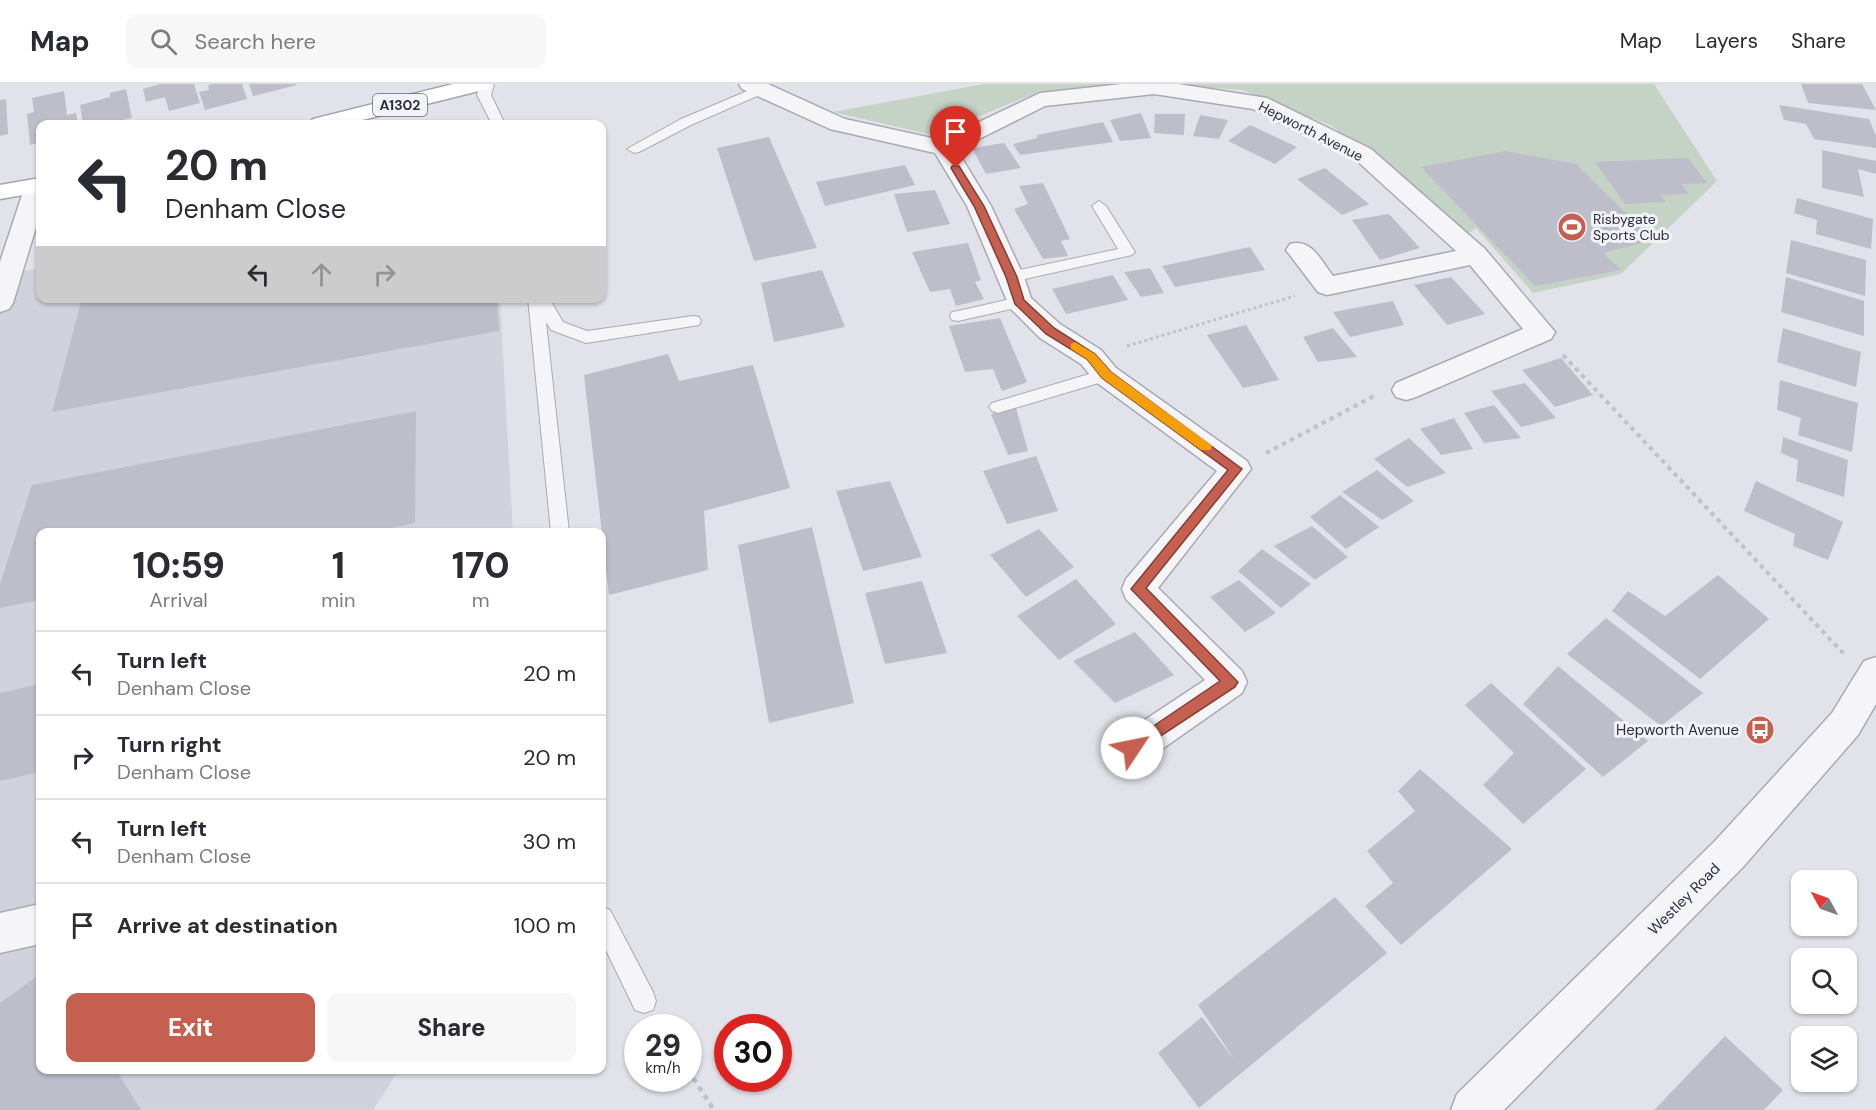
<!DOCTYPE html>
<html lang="en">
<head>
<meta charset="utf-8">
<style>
  :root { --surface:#fff; --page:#f7f7f7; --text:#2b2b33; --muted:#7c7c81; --line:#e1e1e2; --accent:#c56051 }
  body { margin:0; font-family:"DM Sans",sans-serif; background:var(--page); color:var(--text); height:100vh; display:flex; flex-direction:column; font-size:22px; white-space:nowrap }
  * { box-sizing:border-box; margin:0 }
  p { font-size:20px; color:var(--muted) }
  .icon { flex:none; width:33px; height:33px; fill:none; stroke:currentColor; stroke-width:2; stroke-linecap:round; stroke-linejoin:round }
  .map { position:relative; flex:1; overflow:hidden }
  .details { position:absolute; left:36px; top:444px; width:570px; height:546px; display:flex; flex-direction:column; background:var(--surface); border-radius:12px; box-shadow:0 2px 4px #0004 }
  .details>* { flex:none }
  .hud { position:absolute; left:36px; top:36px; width:570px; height:183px; border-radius:12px; box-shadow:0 2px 4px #0004; background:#fff; color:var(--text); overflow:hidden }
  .needle { width:39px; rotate:310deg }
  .fabs { position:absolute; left:1791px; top:786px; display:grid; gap:12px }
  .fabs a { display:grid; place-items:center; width:66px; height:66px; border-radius:12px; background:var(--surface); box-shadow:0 2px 4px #0004; font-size:30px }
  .speed { position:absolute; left:624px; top:930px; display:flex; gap:12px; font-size:30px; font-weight:700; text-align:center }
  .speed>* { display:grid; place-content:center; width:78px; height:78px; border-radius:50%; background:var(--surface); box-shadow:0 2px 4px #0004; line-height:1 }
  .speed small { font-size:15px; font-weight:400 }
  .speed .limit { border:9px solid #d22; background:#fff; color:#111 }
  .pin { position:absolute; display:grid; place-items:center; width:51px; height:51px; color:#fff; margin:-62px -26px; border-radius:50% 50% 50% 0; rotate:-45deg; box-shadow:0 0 6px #0007 }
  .pin .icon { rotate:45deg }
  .me { position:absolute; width:66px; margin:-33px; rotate:56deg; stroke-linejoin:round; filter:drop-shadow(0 0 4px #0008) }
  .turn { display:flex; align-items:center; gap:21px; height:126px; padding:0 30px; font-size:27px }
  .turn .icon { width:78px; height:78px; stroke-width:2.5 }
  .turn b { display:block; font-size:42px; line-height:51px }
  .lanes { display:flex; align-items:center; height:57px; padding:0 30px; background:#0003; justify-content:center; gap:30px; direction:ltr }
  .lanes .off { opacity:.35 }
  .eta { display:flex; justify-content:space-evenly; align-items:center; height:102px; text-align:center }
  .eta b { font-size:36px; font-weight:800; line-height:42px }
  .button { display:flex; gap:12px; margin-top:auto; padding:12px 30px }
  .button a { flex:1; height:69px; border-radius:12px; background:var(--accent); color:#fff; font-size:24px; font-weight:800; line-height:69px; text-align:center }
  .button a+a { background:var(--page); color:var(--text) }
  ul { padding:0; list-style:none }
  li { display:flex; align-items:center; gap:18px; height:84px; padding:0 30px; border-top:2px solid var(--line) }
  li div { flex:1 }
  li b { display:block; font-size:22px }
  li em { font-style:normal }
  header { display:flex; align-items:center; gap:36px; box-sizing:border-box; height:84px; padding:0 30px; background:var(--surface); border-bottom:2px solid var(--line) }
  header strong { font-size:28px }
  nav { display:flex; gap:33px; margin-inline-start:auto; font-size:21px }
  .search { width:420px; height:54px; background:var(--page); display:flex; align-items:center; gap:15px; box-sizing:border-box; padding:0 21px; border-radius:12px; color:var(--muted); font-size:22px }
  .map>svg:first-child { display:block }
  .built { fill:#d1d2dc }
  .green { fill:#c4d3c5 }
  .building { fill:#bdbec9 }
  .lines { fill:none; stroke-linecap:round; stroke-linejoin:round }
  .service-casing { stroke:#a8a9b4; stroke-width:2 }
  .minor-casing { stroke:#a8a9b4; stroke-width:3 }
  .tertiary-casing { stroke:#a8a9b4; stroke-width:3 }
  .primary-casing { stroke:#a3a5b5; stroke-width:3 }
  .path-far2 { stroke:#c1c1c8; stroke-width:3; stroke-dasharray:3 3; stroke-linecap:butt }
  .path-far1 { stroke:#c1c1c8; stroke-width:4; stroke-dasharray:4.5 4.5; stroke-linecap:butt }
  .path { stroke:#c1c1c8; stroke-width:4.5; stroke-dasharray:5 5; stroke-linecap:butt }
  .service { fill:#f5f5f8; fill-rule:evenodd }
  .minor { fill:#f5f5f8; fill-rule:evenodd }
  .tertiary { fill:#f5f5f8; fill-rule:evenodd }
  .primary { fill:#fff; fill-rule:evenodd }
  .route { fill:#c56051; stroke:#803e35; stroke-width:1.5 }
  .slow { fill:#f59e0b }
  .labels { text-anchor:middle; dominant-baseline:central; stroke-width:6; stroke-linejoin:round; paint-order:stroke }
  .shield { fill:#f2f3f7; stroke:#676878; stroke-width:1.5 }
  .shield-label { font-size:14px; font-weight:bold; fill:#2c2d41 }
  .far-street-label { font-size:14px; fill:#2c2d41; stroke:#f2f3f7 }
  .far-poi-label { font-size:14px; fill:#2c2d41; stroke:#f2f3f7; text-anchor:start }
  .poi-label { font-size:15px; fill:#2c2d41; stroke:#f2f3f7; text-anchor:end }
  .street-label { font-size:15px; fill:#2c2d41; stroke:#f2f3f7 }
</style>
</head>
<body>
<header>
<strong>Map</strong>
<div class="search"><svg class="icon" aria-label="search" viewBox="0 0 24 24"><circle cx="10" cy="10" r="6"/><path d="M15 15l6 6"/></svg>Search here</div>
<nav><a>Map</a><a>Layers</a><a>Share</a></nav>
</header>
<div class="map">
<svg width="1876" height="1026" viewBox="0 0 1876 1026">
  <rect width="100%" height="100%" fill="#e2e3ea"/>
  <path class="built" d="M40,184V214L500,215L513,448H40V986H399L373,1026H0V191Z"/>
  <path class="green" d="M984,0H1126L1026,13L932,51L833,28Z
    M1146,0H1654L1717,97L1621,190L1533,209L1476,144L1466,151L1332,42L1242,6Z"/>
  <path class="building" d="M160,0H194L200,19L169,27L165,13L146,18L143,5Z
    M213,0H242L247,15L205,26L199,8L209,6L208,1Z
    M249,0H296L297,1L253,12Z
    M1801,0H1862L1876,26L1808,19Z
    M126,5L132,34L105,40H83L80,21L110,13V9Z
    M64,7L67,31L76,29L78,40H40V58L30,61L27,30L34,28L32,14Z
    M6,15L8,50L0,52V16Z
    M1779,21L1869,35L1876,52V64L1814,55L1806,40L1784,36Z
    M1141,29L1151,54L1120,57L1110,36Z
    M1155,30H1185L1184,51L1154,49Z
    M1200,31L1228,36L1219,55L1193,52Z
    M1103,38L1113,58L1020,71L1013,60L1037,54V51Z
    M1250,41L1297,63L1275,80L1228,57Z
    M769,53L817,164L754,177L717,64Z
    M1004,59L1021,84L986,90L972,64Z
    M1822,66L1876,77V90L1858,85L1864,113L1822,104Z
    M1506,67L1576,80L1653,156L1603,169L1621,186L1535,202L1421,83Z
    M1688,74L1707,99L1681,100L1689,110L1661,111L1666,118L1625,120L1595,78Z
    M905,81L915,101L825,122L816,98Z
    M1325,84L1369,120L1342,131L1297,95Z
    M1043,99L1070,155L1061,157L1068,172L1043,175L1014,125L1028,120L1019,102Z
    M935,106L950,140L907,148L894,110Z
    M1797,114L1873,135L1871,165L1816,150L1817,136L1794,129Z
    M1389,130L1420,164L1380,176L1352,136Z
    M1791,156L1866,176L1865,212L1786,189Z
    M968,159L981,196L975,198L984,215L956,222L950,205L930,208L912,168Z
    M1250,163L1265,186L1175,203L1162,182Z
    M1150,184L1164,209L1141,213L1124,188Z
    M822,186L845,243L774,258L761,199Z
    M1113,191L1128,216L1066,230L1052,205Z
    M1451,193L1485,230L1447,241L1414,201Z
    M1786,193L1864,217V252L1781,228Z
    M82,214H497L499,247L52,328Z
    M1393,217L1404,241L1350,253L1333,228Z
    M1000,234L1027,298L1002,307L993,285L965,288L949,242Z
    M1246,241L1279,296L1243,304L1207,251Z
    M1333,244L1357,273L1318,278L1303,253Z
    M1783,244L1861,268L1856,303L1777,278Z
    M668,270L679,297L753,281L790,404L704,427L708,486L609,511L584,291Z
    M1561,274L1593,311L1555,323L1522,286Z
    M1780,296L1858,319L1852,368L1798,351L1801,334L1777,326Z
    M1525,299L1556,334L1521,343L1491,307Z
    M1494,321L1521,354L1484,359L1464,329Z
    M1016,324L1028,367L1008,371L991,330Z
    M416,327L415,439L371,448H40V516L0,524V500L32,401Z
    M1454,334L1473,365L1441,371L1420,345Z
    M1783,353L1848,376L1844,413L1796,397L1798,376L1781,369Z
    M1409,354L1446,389L1407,403L1374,375Z
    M1036,372L1058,427L1007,440L983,387Z
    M1377,386L1414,417L1382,436L1342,408Z
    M890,397L922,473L863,487L836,407Z
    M1756,397L1843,438L1828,476L1793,462L1795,450L1744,427Z
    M1340,411L1379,443L1346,465L1310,433Z
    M1312,442L1348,473L1315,496L1274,462Z
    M812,443L854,619L769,639L738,461Z
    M1039,445L1074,483L1026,513L990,471Z
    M1262,465L1311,500L1281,524L1238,487Z
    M1718,491L1769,535L1700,595L1612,527L1628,507L1665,532Z
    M1076,495L1116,540L1059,576L1017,532Z
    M1239,496L1276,529L1245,548L1210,513Z
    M922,497L947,569L885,580L865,509Z
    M1606,534L1703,609L1661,642L1567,570Z
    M1135,548L1174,591L1115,619L1073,577Z
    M1558,582L1648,657L1603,693L1523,620Z
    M1491,599L1586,685L1523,740L1483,701L1514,669L1465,621Z
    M40,600V688L0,697V609Z
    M1420,685L1512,765L1401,861L1365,822L1393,799L1367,767L1415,727L1398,707Z
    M1335,813L1387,869L1199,1024L1158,969L1202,933L1236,978L1198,921Z
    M40,890V986H116L141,1026H0V919Z
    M1725,952L1783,1006L1764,1026H1654Z"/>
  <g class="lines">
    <g class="service-casing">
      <path id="service" d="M480,0H494L491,11L505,40H492L477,11Z
        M759,2L766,6L764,9L691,41L639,68L634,69L627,65L681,35Z
        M1099,117L1106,122L1135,168L1132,171L1011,198L1006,197L1003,193L1006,189L1118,165L1092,122Z
        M1019,213L1025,214L1027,218L1025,222L958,237L952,236L950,232L952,228L958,227Z
        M528,214H549L563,238L587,247L693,232L699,233L701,237L699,241L693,242L586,259L551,246L546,238L569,448H551Z
        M1106,285L1112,287L1114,291L1112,295L998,329L992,327L989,323L992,319Z
        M602,822L610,826L653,908L656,917L653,926L644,929L635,926L602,858Z"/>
    </g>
    <g class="minor-casing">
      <path id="minor" d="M739,0H768L845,35L941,56L1040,9L1122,0H1178L1267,14L1371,65L1485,165L1555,248L1551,255L1416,313L1406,316L1396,313L1392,306L1396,299L1523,245L1470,181L1327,211L1318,208L1286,166L1290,160C1312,154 1321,177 1333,192L1456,167L1355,75L1253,25L1154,10L1045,22L957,66L991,122L1024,193L1031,214L1060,240L1101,266L1116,284L1247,377L1251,385L1158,504L1242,587L1247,598L1242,609L1145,677L1132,682L1119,677L1114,665L1119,653L1205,596L1126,515L1122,505L1126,495L1217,387L1096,298L1081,280L1040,254L1010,224L967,122L935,69L830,45L742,5Z
        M37,95L40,96V130L13,219L9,225L0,228V178L25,102L28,97Z
        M40,820V860L0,869V829Z"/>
    </g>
    <g class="tertiary-casing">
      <path id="tertiary" d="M1876,573V620L1858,651L1743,783L1504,1026H1451L1457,1010L1715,757L1832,629L1864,577Z"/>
    </g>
    <g class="primary-casing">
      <path id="primary" d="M453,0H490L487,5L346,40H310L313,35Z
        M40,94V108L0,115V101Z"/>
    </g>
    <path class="path-far2" d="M1127,262L1295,212"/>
    <path class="path-far1" d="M1563,271L1844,570
      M1266,369L1374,312"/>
    <path class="path" d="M688,986L714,1026"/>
    <use href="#service" class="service"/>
    <use href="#minor" class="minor"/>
    <use href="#tertiary" class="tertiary"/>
    <use href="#primary" class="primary"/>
  </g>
  <path class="route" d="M952,82H959L984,122L1017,193L1024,216L1054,244L1095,270L1111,288L1242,385L1146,504L1238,598L1235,603L1132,671L1127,669L1125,664L1127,660L1220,597L1131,505L1228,386L1102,294L1087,275L1046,250L1015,220L1006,193L974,122L951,84Z"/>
  <path class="slow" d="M1075,258L1095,270L1111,288L1210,360L1212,363L1210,366H1201L1102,294L1087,275L1071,265V260Z"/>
  <defs>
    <g id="stadium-disc" transform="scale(1.5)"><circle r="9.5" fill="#c56051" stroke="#f2f3f7"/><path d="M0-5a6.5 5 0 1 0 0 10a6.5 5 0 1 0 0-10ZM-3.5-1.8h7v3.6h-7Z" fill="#fff"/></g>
    <g id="bus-disc" transform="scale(1.5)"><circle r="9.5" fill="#c56051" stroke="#f2f3f7"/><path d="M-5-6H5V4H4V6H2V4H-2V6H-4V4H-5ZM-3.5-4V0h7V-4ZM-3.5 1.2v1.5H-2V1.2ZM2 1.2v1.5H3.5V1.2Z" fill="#fff"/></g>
  </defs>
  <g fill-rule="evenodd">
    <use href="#stadium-disc" x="1572" y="143"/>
    <use href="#bus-disc" x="1760" y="646"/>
  </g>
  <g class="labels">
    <rect class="shield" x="373" y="10" width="54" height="22" rx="4.5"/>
    <g class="shield-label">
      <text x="400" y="21">A1302</text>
    </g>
    <g class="far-street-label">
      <text transform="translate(1311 47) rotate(27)">Hepworth Avenue</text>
    </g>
    <g class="far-poi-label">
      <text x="1593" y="135">Risbygate<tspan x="1593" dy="16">Sports Club</tspan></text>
    </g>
    <g class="poi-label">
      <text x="1739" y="646">Hepworth Avenue</text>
    </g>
    <g class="street-label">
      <text transform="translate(1684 815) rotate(-45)">Westley Road</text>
    </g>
  </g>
</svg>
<div class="fabs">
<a><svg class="needle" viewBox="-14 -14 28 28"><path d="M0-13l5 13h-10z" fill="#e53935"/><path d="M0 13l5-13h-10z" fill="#7c7c81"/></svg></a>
<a><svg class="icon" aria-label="search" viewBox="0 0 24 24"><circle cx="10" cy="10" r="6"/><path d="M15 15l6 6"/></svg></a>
<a><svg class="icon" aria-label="layers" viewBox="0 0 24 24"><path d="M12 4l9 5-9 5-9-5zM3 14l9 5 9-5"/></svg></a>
</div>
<div class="speed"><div>29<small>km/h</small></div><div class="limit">30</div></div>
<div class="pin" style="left:956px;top:84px;background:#d93025"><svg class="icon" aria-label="arrive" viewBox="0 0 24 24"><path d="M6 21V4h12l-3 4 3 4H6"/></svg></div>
<svg class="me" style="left:1132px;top:664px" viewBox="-20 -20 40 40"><circle r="19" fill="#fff"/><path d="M0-13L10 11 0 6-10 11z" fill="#c56051"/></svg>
<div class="hud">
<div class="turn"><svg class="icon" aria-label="left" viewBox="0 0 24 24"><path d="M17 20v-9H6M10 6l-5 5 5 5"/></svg><div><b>20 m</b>Denham Close</div></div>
<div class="lanes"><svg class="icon" aria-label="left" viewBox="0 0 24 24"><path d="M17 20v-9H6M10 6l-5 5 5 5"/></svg><svg class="icon off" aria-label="ahead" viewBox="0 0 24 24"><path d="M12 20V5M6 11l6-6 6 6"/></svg><svg class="icon off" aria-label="right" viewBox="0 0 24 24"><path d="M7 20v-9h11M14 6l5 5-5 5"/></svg></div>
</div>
<section class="details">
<div class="eta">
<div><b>10:59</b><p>Arrival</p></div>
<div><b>1</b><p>min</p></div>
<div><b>170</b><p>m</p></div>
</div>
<ul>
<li><svg class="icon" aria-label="left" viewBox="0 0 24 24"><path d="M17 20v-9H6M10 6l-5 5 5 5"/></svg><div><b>Turn left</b><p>Denham Close</p></div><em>20 m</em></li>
<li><svg class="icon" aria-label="right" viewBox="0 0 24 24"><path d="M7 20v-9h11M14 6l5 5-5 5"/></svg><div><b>Turn right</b><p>Denham Close</p></div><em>20 m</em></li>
<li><svg class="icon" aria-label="left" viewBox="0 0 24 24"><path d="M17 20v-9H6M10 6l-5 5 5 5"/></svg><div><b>Turn left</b><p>Denham Close</p></div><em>30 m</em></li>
<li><svg class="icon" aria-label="arrive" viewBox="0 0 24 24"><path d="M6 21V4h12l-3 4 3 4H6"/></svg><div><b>Arrive at destination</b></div><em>100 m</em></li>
</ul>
<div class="button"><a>Exit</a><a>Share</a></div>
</section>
</div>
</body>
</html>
